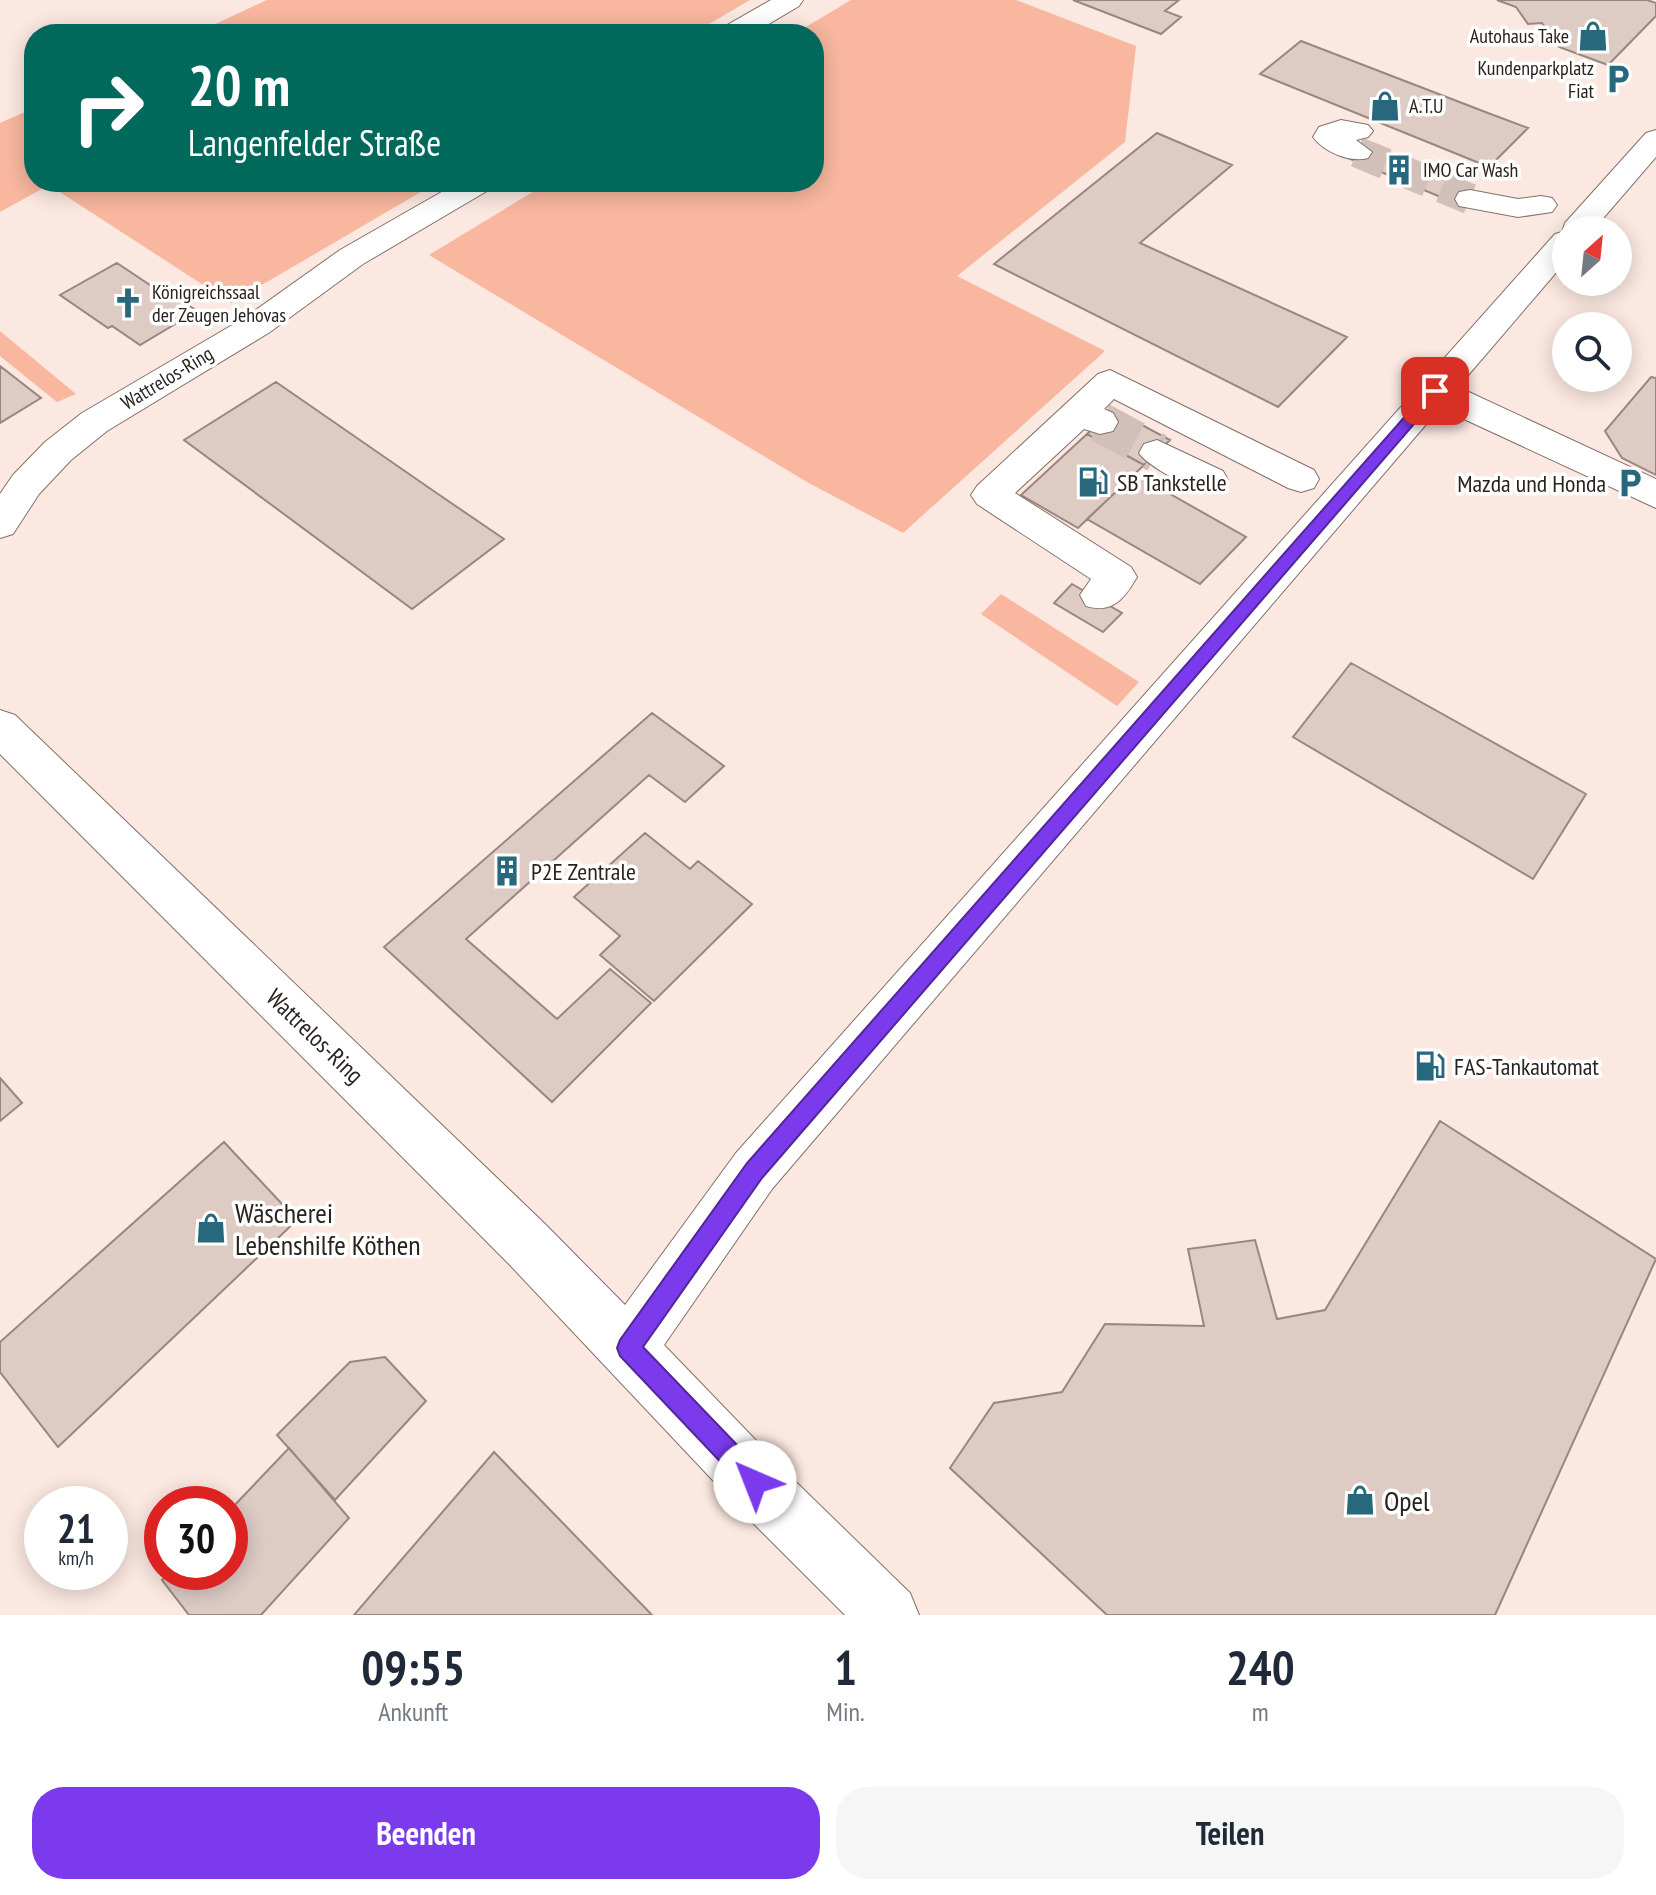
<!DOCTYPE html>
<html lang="de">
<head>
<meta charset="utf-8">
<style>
  :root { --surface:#fff; --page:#f6f6f7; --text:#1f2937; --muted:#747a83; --accent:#7c3aed }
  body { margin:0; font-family:"PT Sans Narrow",sans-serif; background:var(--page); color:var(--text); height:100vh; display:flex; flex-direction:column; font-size:30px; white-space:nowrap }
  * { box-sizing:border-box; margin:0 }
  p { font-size:26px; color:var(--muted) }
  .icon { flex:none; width:44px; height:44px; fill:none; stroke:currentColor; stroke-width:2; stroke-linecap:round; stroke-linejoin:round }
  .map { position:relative; height:1615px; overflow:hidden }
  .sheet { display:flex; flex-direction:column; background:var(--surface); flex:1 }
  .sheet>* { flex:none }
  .top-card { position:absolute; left:24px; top:24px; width:800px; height:168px; border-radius:32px; box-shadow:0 4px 20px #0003; background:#00695c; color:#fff; overflow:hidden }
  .needle { width:52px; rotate:27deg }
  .tools { position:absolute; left:1552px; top:216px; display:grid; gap:16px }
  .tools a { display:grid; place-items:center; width:80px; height:80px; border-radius:50%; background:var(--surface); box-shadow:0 4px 20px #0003; font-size:40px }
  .speed { position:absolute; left:24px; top:1486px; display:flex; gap:16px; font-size:40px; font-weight:700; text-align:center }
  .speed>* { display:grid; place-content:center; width:104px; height:104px; border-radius:50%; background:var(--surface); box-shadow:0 4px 20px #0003; line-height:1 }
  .speed small { font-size:20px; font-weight:400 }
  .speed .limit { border:12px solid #d22; background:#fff; color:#111 }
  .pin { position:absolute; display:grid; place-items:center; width:68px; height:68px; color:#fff; margin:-34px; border-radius:16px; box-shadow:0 4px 12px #0006 }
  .me { position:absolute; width:88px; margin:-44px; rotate:316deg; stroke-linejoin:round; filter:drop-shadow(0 0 6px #0008) }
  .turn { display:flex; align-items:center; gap:28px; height:168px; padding:0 32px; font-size:36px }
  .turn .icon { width:104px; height:104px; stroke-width:2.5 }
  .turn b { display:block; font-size:56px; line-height:68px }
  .eta { display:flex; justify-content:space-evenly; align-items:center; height:136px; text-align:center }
  .eta b { font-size:48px; font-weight:700; line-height:56px }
  .primary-button { display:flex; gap:16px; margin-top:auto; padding:16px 32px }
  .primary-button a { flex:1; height:92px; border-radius:32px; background:var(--accent); color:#fff; font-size:32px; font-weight:700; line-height:92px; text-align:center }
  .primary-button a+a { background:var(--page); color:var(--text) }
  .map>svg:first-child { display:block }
  .green { fill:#f8b79e }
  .building { fill:#ddcbc4; stroke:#988781; stroke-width:2 }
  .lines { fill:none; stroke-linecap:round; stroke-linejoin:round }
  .minor-tunnel-far1 { stroke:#d1c0b9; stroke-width:31; stroke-dasharray:31 15; stroke-linecap:butt }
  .minor-tunnel { stroke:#d1c0b9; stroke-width:40; stroke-dasharray:40 20; stroke-linecap:butt }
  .minor-casing { stroke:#82716b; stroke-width:2 }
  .minor { fill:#fff; fill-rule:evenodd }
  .route { fill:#7c3aed; stroke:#51269a; stroke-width:2 }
  .labels { text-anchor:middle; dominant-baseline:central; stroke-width:7; stroke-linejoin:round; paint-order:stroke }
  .far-poi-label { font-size:20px; fill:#29221f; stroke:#fff; text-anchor:start }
  .far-street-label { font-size:20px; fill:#29221f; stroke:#fff }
  .poi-label { font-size:24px; fill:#29221f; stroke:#fff; text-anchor:start }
  .street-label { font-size:24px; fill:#29221f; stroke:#fff }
  .near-poi-label { font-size:28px; fill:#29221f; stroke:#fff; text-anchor:start }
</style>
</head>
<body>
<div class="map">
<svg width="1656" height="1615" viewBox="0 0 1656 1615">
  <rect width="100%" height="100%" fill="#fbe8e0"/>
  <path class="green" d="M267,0H750L692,34H194Z
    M851,0H1016L1136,46L1125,142L957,276L1105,351L903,533L807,482L429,255L549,182H814V34H794Z
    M34,108V182H438L231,303L49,185L0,212V123Z
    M0,331L76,394L57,402L0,356Z
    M1001,594L1139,682L1117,706L981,614Z"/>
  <path class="building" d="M1073,0H1179L1165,11L1181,17L1161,34Z
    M1497,0H1647L1656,3V16L1608,65L1559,47L1542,23L1528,24L1516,7Z
    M1301,41L1488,113L1528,128L1489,167L1260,74Z
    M1157,133L1232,165L1140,243L1347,337L1278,407L994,264Z
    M1364,146L1476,192L1462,206L1350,159Z
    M117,263L165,295L169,292L197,311L140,345L112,326L108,328L60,295Z
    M0,366L41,398L0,423Z
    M1651,377L1656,378V475L1622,458L1605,431Z
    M276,382L438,494L504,539L412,609L184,440Z
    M1114,410L1170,440L1144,465L1087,434Z
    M1087,434L1144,465L1078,528L1021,495Z
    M1135,474L1246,537L1200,584L1087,519Z
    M1072,584L1122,613L1103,632L1054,603Z
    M1351,663L1586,794L1533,879L1293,737Z
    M652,713L724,766L685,802L649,775L466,939L557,1019L610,969L651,1003L552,1102L384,947Z
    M645,833L690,869L698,861L752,904L654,1001L600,955L620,936L574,897Z
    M0,1078L22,1103L0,1121Z
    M1440,1121L1656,1259L1495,1615H1107L950,1468L994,1403L1062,1392L1105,1324L1204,1326L1188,1249L1255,1240L1277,1319L1325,1310Z
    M224,1142L297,1220L58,1447L0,1372V1342Z
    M385,1357L426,1401L335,1500L277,1435L350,1362Z
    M289,1448L349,1518L261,1615H189L162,1580L170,1572H230V1510Z
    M494,1452L652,1615H354Z"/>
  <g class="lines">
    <path class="minor-tunnel-far1" d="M1357,152L1470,199"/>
    <path class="minor-tunnel" d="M1100,422L1157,453"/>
    <g class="minor-casing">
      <path id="minor" d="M771,0H803L799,6L752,34H718L722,28Z
        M1341,120L1368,125L1373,131L1368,137L1356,140L1372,152L1368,158C1350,163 1324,152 1313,137L1319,127Z
        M1656,130V157L1593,230H1566V261L1458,387L1656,479V508L1440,408L772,1189L664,1345L797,1483L910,1593L919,1615H845L755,1525L508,1263L0,754V710L15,715L546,1225L625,1305L736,1153L1555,234L1562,232L1565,223L1646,133Z
        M459,182H496L492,188L363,264L270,332L107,431L71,460L39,494L13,534L0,538V494L13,475L45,442L82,413L246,317L340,250Z
        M1470,190L1518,199L1541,196L1552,198L1557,205L1552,212L1518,217L1459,206L1455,199L1459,192Z
        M1110,370L1314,470L1319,479L1314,488L1301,492L1288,488L1114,399L1104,409L1113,413L1118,422L1113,431L1100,434L1084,429L1015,493L1131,567L1137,577C1124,599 1113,614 1086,606L1080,595L1091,579L977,504L971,495L977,486L1098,374Z
        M1157,440L1223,471L1228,480L1223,489C1219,491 1215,493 1211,493C1196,493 1146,465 1139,453L1144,444Z"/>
    </g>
    <use href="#minor" class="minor"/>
  </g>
  <path class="route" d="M1435,386L1442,391L1440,394L762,1178L643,1347L764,1473L767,1482L764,1490L755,1494L747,1490L620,1356L617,1348L620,1340L747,1163L1430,388Z"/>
  <defs>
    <g id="shop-bare" transform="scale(2.4)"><path d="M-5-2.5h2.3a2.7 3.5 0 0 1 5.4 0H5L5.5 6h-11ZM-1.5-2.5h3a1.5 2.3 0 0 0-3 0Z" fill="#28687c" stroke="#fff" stroke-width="2.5" paint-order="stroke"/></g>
    <g id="parking-bare" transform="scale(2.4)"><path d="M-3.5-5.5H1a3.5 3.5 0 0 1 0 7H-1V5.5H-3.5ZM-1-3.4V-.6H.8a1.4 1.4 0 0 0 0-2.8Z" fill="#28687c" stroke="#fff" stroke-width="2.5" paint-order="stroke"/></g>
    <g id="building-bare" transform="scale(2.4)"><path d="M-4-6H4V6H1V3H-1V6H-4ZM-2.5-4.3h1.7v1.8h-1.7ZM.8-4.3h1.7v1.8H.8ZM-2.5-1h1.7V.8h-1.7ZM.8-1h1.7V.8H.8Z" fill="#28687c" stroke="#fff" stroke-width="2.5" paint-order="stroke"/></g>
    <g id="church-bare" transform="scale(2.4)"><path d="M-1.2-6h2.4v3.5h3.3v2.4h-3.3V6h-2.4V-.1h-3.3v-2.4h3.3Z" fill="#28687c" stroke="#fff" stroke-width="2.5" paint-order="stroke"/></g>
    <g id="fuel-bare" transform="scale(2.4)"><path d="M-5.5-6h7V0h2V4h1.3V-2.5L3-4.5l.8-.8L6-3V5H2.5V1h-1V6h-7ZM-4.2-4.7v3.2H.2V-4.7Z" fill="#28687c" stroke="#fff" stroke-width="2.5" paint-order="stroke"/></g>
  </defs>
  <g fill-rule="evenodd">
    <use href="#shop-bare" x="1593" y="36"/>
    <use href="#parking-bare" x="1618" y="79"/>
    <use href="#shop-bare" x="1385" y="106"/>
    <use href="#building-bare" x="1399" y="170"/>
    <use href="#church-bare" x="128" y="303"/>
    <use href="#fuel-bare" x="1093" y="482"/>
    <use href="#parking-bare" x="1630" y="483"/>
    <use href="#building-bare" x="507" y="871"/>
    <use href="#fuel-bare" x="1430" y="1066"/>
    <use href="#shop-bare" x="211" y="1228"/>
    <use href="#shop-bare" x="1360" y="1500"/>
  </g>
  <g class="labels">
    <g class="far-poi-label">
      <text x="1569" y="36" text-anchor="end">Autohaus Take</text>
      <text x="1594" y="68" text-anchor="end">Kundenparkplatz<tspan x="1594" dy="23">Fiat</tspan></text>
      <text x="1409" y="106">A.T.U</text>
      <text x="1423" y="170">IMO Car Wash</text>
      <text x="152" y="292">Königreichssaal<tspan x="152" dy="23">der Zeugen Jehovas</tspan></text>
    </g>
    <g class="far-street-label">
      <text transform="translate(167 378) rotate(-31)">Wattrelos-Ring</text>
    </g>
    <g class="poi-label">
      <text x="1117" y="482">SB Tankstelle</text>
      <text x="1606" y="483" text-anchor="end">Mazda und Honda</text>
      <text x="531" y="871">P2E Zentrale</text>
      <text x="1454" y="1066">FAS-Tankautomat</text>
    </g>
    <g class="street-label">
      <text transform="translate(315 1036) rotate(44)">Wattrelos-Ring</text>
    </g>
    <g class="near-poi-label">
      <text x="235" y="1212">Wäscherei<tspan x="235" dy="32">Lebenshilfe Köthen</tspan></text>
      <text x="1384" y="1500">Opel</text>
    </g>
  </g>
</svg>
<div class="tools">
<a><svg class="needle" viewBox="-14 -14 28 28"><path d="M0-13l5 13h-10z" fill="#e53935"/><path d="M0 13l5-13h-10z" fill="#747a83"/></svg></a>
<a><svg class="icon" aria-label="search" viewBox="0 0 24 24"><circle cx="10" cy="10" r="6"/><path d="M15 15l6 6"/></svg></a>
</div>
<div class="speed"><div>21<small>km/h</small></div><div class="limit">30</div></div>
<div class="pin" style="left:1435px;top:391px;background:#d93025"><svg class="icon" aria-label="arrive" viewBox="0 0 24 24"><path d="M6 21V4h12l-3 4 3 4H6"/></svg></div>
<svg class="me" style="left:755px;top:1482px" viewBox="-20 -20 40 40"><circle r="19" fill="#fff"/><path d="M0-13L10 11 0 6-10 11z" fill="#7c3aed"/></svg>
<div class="top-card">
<div class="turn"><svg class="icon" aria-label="right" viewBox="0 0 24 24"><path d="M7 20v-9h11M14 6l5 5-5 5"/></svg><div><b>20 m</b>Langenfelder Straße</div></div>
</div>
</div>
<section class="sheet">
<div class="eta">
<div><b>09:55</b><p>Ankunft</p></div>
<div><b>1</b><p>Min.</p></div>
<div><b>240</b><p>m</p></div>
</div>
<div class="primary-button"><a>Beenden</a><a>Teilen</a></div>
</section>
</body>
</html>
